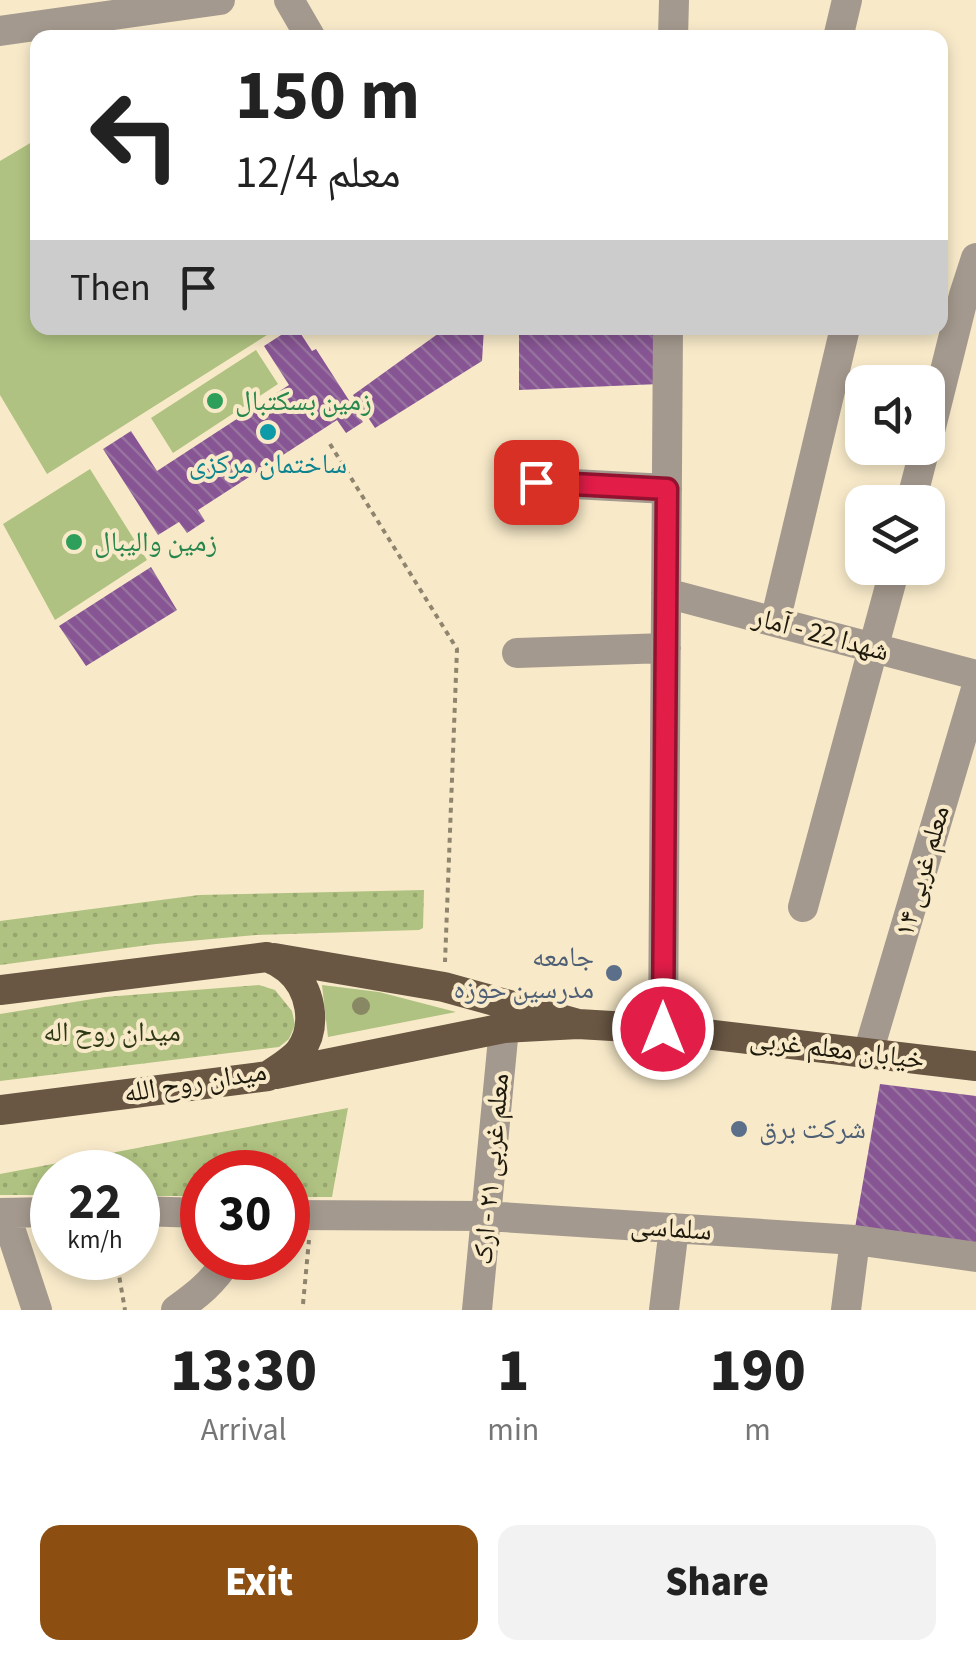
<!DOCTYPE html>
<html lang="en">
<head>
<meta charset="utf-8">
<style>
  :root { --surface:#fff; --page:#f2f2f2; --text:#222; --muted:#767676; --accent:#8c4f11 }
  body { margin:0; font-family:"Source Sans 3","Noto Naskh Arabic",sans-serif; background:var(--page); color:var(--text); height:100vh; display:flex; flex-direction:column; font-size:38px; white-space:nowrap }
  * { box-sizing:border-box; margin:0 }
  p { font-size:32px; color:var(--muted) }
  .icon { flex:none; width:55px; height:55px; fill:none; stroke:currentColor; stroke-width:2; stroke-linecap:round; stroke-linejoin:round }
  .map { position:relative; height:1310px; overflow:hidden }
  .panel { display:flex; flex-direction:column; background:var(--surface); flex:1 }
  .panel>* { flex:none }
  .banner { position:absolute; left:30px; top:30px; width:918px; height:305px; border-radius:20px; box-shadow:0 5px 15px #0003; background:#fff; color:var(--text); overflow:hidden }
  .tools { position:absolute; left:845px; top:365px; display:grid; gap:20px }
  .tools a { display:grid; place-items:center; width:100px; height:100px; border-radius:20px; background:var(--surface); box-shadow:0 5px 15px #0003; font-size:50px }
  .speed { position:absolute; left:30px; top:1150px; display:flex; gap:20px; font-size:50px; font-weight:700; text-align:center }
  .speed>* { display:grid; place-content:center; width:130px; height:130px; border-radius:50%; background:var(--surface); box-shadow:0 5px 15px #0003; line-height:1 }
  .speed small { font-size:25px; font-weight:400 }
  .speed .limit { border:15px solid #d22; background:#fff; color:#111 }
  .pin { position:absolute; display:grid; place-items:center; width:85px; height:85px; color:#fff; margin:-42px; border-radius:20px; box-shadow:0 5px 15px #0006 }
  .me { position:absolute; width:110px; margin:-55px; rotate:0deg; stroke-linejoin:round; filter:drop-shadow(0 0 8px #0008) }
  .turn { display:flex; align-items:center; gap:35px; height:210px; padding:0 40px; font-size:45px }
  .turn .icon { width:130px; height:130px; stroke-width:2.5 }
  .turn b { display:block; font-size:70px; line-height:85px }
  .then { display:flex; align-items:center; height:95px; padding:0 40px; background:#0003; gap:20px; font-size:38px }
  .eta { display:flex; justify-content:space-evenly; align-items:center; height:170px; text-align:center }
  .eta b { font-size:60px; font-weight:800; line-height:70px }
  .primary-button { display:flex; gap:20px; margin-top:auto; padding:20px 40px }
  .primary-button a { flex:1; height:115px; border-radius:20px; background:var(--accent); color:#fff; font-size:40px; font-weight:800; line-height:115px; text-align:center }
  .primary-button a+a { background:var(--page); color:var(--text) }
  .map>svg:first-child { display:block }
  .green { fill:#afc281 }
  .park { fill:url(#park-dots) }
  .building { fill:url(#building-back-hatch) }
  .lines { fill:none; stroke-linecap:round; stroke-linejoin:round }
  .path { stroke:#8f856e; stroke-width:4; stroke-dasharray:5 5; stroke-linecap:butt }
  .minor { stroke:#a4998e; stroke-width:30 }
  .major { stroke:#695643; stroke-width:30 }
  .tree { fill:#898865 }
  .route-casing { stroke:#92132f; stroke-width:25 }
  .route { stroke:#e11d48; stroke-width:18 }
  .leisure-dot { fill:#2e9e5b; stroke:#f8eac9; stroke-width:4 }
  .culture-dot { fill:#0f9aa8; stroke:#f8eac9; stroke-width:4 }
  .service-dot { fill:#5c6f8a; stroke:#f8eac9; stroke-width:4 }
  .labels { text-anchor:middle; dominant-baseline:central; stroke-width:8; stroke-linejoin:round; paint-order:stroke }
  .leisure-label { font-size:28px; fill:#27864d; stroke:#f8eac9; text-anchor:start }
  .culture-label { font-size:28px; fill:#0d838f; stroke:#f8eac9 }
  .street-label { font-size:28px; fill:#1e190d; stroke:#f8eac9 }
  .service-label { font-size:28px; fill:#4e5e75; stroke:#f8eac9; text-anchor:end }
  .park-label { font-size:28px; fill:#2e3814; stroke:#f8eac9 }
</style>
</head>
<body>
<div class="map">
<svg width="976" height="1310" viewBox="0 0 976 1310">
  <defs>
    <pattern id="park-dots" width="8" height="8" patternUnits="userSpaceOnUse" patternTransform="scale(2.5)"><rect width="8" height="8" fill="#afc281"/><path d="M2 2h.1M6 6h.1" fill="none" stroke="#96a66e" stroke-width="1.8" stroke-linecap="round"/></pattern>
    <pattern id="building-back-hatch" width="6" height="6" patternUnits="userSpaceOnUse" patternTransform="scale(2.5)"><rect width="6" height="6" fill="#875594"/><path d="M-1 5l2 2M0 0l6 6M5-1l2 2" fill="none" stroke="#97739e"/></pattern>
  </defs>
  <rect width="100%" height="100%" fill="#f8eac9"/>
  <path class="green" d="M37,139L38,328H278L47,474L0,395V161Z
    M256,350L278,384L173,453L151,418Z
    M90,469L147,560L55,620L3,524Z
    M322,985L379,992L456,1012L328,1037Z"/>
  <path class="park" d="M424,890L423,928L419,930L256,935L156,944L0,965V921L199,895Z
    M259,985L275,990L292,1011L295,1025L289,1039L279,1047L0,1081V1014L105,997Z
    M348,1108L332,1197H288V1172H202V1196H138V1172H52V1195H0V1174Z"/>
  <path class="building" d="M292,328H297L312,351L316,349L363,422L346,433L337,420L198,510L205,521L187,533L179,522L158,535L103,449L131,431L157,471L289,385L264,346Z
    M446,328H484L482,361L375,428L353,395Z
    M519,328H653L659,384L519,390Z
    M151,567L177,610L86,666L59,626Z
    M880,1084L976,1096V1245L855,1228Z"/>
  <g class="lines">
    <path class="path" d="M330,444L457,649L445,962
      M116,1258L125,1310
      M303,1304L309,1240"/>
    <path class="minor" d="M289,0L311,38
      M0,31L220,0
      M673,38L674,0
      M838,38L847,0
      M928,439L964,295L976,258
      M536,482L667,489
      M911,502L925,448
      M666,593L976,675
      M775,622L845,328
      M517,653L666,648
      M803,907L895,568
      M663,1029L668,328
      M868,1053L976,689
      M138,1211L202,1213
      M0,1213L52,1212
      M5,1213L37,1310
      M288,1215L486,1216L855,1240L976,1257
      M176,1310C197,1295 215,1281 228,1258
      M477,1310L504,1028
      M664,1310L674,1228
      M846,1310L855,1240"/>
    <path class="major" d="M274,958L444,987L578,1024L504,1028L276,1074
      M0,990L267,957C275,960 282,964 288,969C311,988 318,1026 300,1051C292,1061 279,1068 268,1076L0,1110
      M578,1024L663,1029L976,1066"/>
  </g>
  <circle class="tree" cx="361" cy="1006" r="9"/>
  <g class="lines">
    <g class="route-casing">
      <path id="route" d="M536,482L667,489L663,1029"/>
    </g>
    <use href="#route" class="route"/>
  </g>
  <g class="leisure-dot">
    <circle cx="215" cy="401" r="10"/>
    <circle cx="74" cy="542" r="10"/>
  </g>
  <circle class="culture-dot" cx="268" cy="432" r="10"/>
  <g class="service-dot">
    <circle cx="614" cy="973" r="10"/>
    <circle cx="739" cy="1129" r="10"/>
  </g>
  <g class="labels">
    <g class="leisure-label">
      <text x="235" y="401">زمین بسکتبال</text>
      <text x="94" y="542">زمین والیبال</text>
    </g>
    <g class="culture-label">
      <text x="268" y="464">ساختمان مرکزی</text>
    </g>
    <g class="street-label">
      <text transform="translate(821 634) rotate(15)">شهدا 22 - آمار</text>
      <text transform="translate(922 871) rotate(-74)">معلم غربی ۱۴</text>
      <text transform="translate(837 1049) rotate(7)">خیابان معلم غربی</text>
      <text transform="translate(195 1082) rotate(-9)">میدان روح الله</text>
      <text transform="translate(491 1169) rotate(-85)">معلم غربی ۲۱ - ارک</text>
      <text transform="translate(671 1228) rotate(4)">سلماسی</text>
    </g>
    <g class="service-label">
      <text x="594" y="957">جامعه<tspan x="594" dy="32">مدرسین حوزه</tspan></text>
      <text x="759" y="1129" text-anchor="start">شرکت برق</text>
    </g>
    <g class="park-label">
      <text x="112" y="1032">میدان روح اله</text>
    </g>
  </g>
</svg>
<div class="tools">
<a><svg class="icon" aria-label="sound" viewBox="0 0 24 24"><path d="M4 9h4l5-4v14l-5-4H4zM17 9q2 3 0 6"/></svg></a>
<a><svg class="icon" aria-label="layers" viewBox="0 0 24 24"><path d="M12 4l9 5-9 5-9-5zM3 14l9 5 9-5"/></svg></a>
</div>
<div class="speed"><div>22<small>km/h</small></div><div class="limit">30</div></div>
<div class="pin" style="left:536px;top:482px;background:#d93025"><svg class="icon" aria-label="arrive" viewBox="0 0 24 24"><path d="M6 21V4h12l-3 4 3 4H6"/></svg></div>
<svg class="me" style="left:663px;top:1029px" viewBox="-20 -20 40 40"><circle r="17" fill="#e11d48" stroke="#fff" stroke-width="3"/><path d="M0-11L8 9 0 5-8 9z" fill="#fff"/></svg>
<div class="banner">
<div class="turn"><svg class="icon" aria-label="left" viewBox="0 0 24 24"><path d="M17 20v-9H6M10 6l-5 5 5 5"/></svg><div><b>150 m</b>معلم 12/4</div></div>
<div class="then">Then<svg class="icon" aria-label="arrive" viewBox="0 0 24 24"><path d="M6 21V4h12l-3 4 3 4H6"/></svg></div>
</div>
</div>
<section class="panel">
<div class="eta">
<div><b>13:30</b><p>Arrival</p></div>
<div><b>1</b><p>min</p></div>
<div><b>190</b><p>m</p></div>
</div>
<div class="primary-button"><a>Exit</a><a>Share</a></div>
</section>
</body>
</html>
